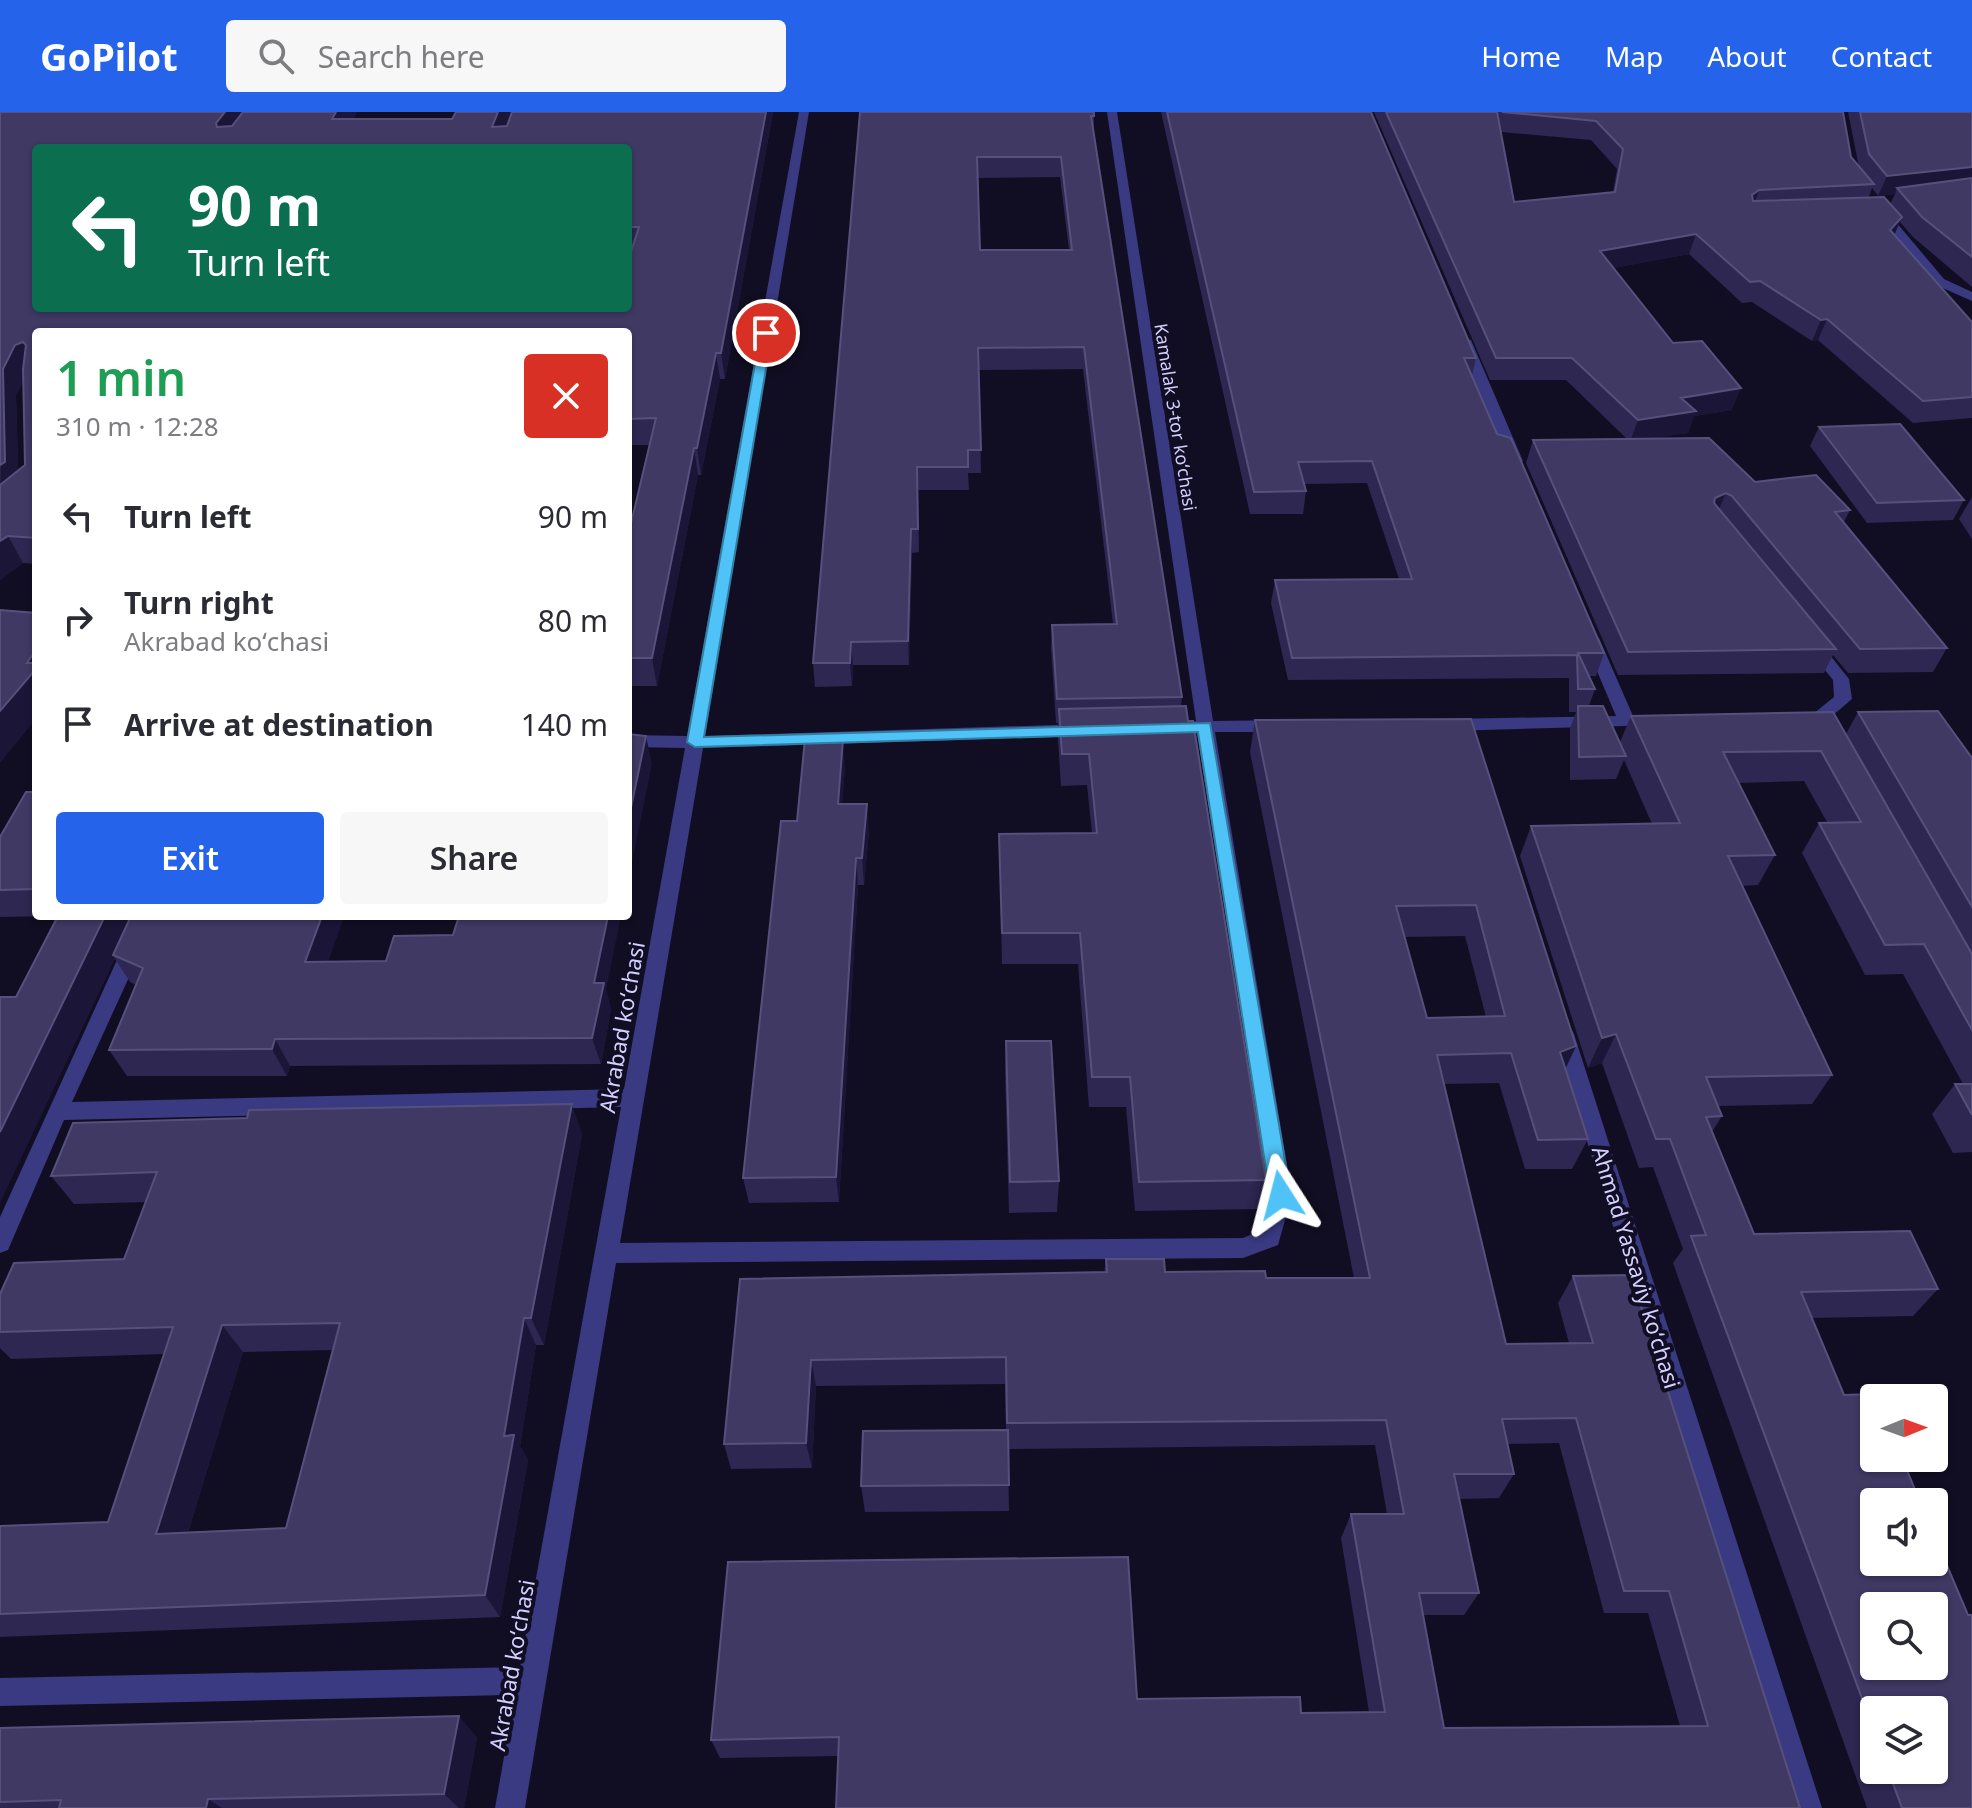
<!DOCTYPE html>
<html lang="en">
<head>
<meta charset="utf-8">
<style>
  :root { --surface:#fff; --page:#f7f7f7; --text:#2b2b33; --muted:#7c7c81; --accent:#2563eb }
  body { margin:0; font-family:"Noto Sans",sans-serif; background:var(--page); color:var(--text); height:100vh; display:flex; flex-direction:column; font-size:30px; white-space:nowrap }
  * { box-sizing:border-box; margin:0 }
  p { font-size:26px; color:var(--muted) }
  .icon { flex:none; width:44px; height:44px; fill:none; stroke:currentColor; stroke-width:2; stroke-linecap:round; stroke-linejoin:round }
  .map { position:relative; flex:1; overflow:hidden }
  .details { position:absolute; left:32px; top:216px; width:600px; height:592px; display:flex; flex-direction:column; background:var(--surface); border-radius:8px; box-shadow:0 2px 6px #0004 }
  .details>* { flex:none }
  .banner { position:absolute; left:32px; top:32px; width:600px; height:168px; border-radius:8px; box-shadow:0 2px 6px #0004; background:#0b6e4f; color:#fff; overflow:hidden }
  .needle { width:52px; rotate:89deg }
  .buttons { position:absolute; left:1860px; top:1272px; display:grid; gap:16px }
  .buttons a { display:grid; place-items:center; width:88px; height:88px; border-radius:8px; background:var(--surface); box-shadow:0 2px 6px #0004; font-size:40px }
  .pin { position:absolute; display:grid; place-items:center; width:68px; height:68px; color:#fff; margin:-34px; border:4px solid #fff; border-radius:50%; box-shadow:0 2px 8px #0007 }
  .me { position:absolute; width:88px; margin:-44px; rotate:351deg; stroke-linejoin:round; filter:drop-shadow(0 0 6px #0008) }
  .turn { display:flex; align-items:center; gap:28px; height:168px; padding:0 24px; font-size:36px }
  .turn .icon { width:104px; height:104px; stroke-width:2.5 }
  .turn b { display:block; font-size:56px; line-height:68px }
  .round { display:grid; place-items:center; flex:none; width:84px; height:84px; border-radius:8px; background:var(--page) }
  .head { display:flex; align-items:center; justify-content:space-between; height:136px; padding:0 24px }
  h1 { font-size:48px; font-weight:600; line-height:60px; color:#1e9e55 }
  .button { display:flex; gap:16px; margin-top:auto; padding:16px 24px }
  .button a { flex:1; height:92px; border-radius:8px; background:var(--accent); color:#fff; font-size:32px; font-weight:600; line-height:92px; text-align:center }
  .button a+a { background:var(--page); color:var(--text) }
  ul { padding:0; list-style:none }
  li { display:flex; align-items:center; gap:24px; height:104px; padding:0 24px }
  li div { flex:1 }
  li b { display:block; font-size:30px }
  li em { font-style:normal }
  header { display:flex; align-items:center; gap:48px; box-sizing:border-box; height:112px; padding:0 40px; background:var(--accent); color:#fff }
  header strong { font-size:38px }
  nav { display:flex; gap:44px; margin-inline-start:auto; font-size:28px }
  .search { width:560px; height:72px; background:var(--page); display:flex; align-items:center; gap:20px; box-sizing:border-box; padding:0 28px; border-radius:8px; color:var(--muted); font-size:30px }
  .map>svg:first-child { display:block }
  .lines { fill:none; stroke-linecap:round; stroke-linejoin:round }
  .minor { fill:#393a82; fill-rule:evenodd }
  .wall { fill:#2d2751; fill-rule:evenodd }
  .shaded-wall { fill:#1b1537 }
  .building { fill:#3f3964; stroke:#56517c; stroke-width:2; fill-rule:evenodd }
  .route { fill:#4fc3f7; stroke:#337fa1; stroke-width:2 }
  .labels { text-anchor:middle; dominant-baseline:central; stroke-width:8; stroke-linejoin:round; paint-order:stroke }
  .far-street-label { font-size:18px; fill:#d3d0ff; stroke:#110e23 }
  .street-label { font-size:22px; fill:#d3d0ff; stroke:#110e23 }
</style>
</head>
<body>
<header>
<strong>GoPilot</strong>
<div class="search"><svg class="icon" aria-label="search" viewBox="0 0 24 24"><circle cx="10" cy="10" r="6"/><path d="M15 15l6 6"/></svg>Search here</div>
<nav><a>Home</a><a>Map</a><a>About</a><a>Contact</a></nav>
</header>
<div class="map">
<svg width="1972" height="1696" viewBox="0 0 1972 1696">
  <rect width="100%" height="100%" fill="#110e23"/>
  <g class="lines">
    <path class="minor" d="M799,0H809L705,624L1085,612L1094,618L1085,624L703,636L620,1131L1243,1126L1260,1119L1270,1083L1197,621L1187,619L1184,615L1187,611L1196,609L1107,0H1117L1213,609L1281,608L1290,614L1281,620H1215L1292,1083L1278,1133L1243,1146L616,1151L525,1696H495L515,1583L0,1594V1566L520,1555L621,995L64,1008L8,1138L0,1141V1105L137,804H157L72,990L624,977L685,636L628,635V623L687,624Z
      M1877,97H1885L1944,167L1972,180V189L1936,173L1877,101Z
      M1459,225L1471,228L1523,349L1521,352L1516,353L1509,349L1457,228Z
      M1591,521L1599,526L1633,604L1659,605L1662,609L1659,613L1449,619L1440,613L1449,607L1616,604L1583,526Z
      M1812,527L1818,528L1849,567L1852,587L1819,615H1807L1804,611L1807,607L1834,585L1833,568L1804,532Z
      M1564,914L1571,916L1574,922L1822,1696H1792L1554,922L1557,916Z"/>
  </g>
  <path class="wall" d="M0,0H357L353,7H452L773,0L725,267H720L701,363H698L657,574H628V424L650,333H628V220H36V452L23,451L0,468ZM36,36H628V140H631L628,196H36ZM23,269L25,353L18,358L16,283Z
    M860,0L1094,4V23L1182,585L1181,594L1266,1068L1259,1097L1135,1099L1126,995H1089L1078,852H1002L999,722L1092,721L1087,673L1061,674L1058,628V611H1056L1051,536L1052,513L1113,512L1083,257L979,258L981,361H968L969,378H918L919,440L912,441L909,553H853L852,574L815,575L813,551ZM1060,65L1069,138H980L978,66Z
    M1161,0H1371L1476,246L1472,264L1497,322L1604,541L1596,564H1589L1595,577L1589,594L1620,630L1631,604L1846,622L1858,600L1972,646V1040L1953,1041L1932,1002L1955,972H1963L1903,862L1865,863L1802,741L1819,711L1827,710L1804,669L1738,671L1775,743L1758,773L1742,774L1832,963L1812,992L1718,994L1722,1004L1712,1020L1754,1122L1938,1177L1913,1204L1812,1206L1972,1696H1867L1673,1151L1683,1137L1653,1055L1639,1056L1602,951L1588,956L1520,744L1531,714L1652,712L1624,648L1616,667L1570,668V617L1576,600H1569V566L1288,568L1271,491L1275,468L1399,467L1367,371L1304,372L1306,379L1303,402H1250ZM1874,1598L1934,1658H1874Z
    M1374,0H1843L1851,45L1859,55L1848,0H1972V175L1913,125L1900,110L1894,123L1972,210V306L1913,311L1818,228L1812,229L1752,190L1742,191L1689,142L1613,156L1673,231L1732,298L1694,304L1688,321L1651,326L1755,370L1850,398L1844,410L1947,536L1933,560L1848,561L1833,543L1824,561L1618,563L1526,351L1533,328L1627,327L1566,268H1490ZM1501,20L1591,28L1617,57L1613,80L1514,90ZM1872,76L1878,84L1895,82L1890,92L1869,85Z
    M1819,315L1964,388L1953,408L1867,411L1810,334Z
    M1972,385V427L1959,407Z
    M1471,607L1576,934L1565,958L1588,1027L1572,1057H1525L1499,971L1444,972L1506,1232L1569,1231L1558,1191L1573,1164L1800,1696L838,1644L720,1646L711,1628L1137,1587L1301,1601L1369,1600L1341,1426L1351,1402H1387L1375,1333L1008,1337L1009,1399L865,1400L861,1374L1006,1318L1005,1272L816,1274L812,1356L731,1357L724,1332L740,1167L1104,1161L1106,1147L1165,1160L1266,1166H1354L1250,640L1255,608ZM1465,824L1486,905L1427,906L1404,825ZM1559,1331L1604,1501H1648L1680,1614L1444,1616L1423,1503H1464L1479,1481L1459,1387L1499,1386L1514,1362L1507,1332Z
    M845,654L842,692L869,719L864,773H858L839,1090L749,1091L743,1066L797,709Z
    M36,680V804H344L328,849L606,878L611,898L601,952L290,954L287,964H127L109,938L136,873L130,870L115,847L16,885L57,804L0,805V725Z
    M1006,929L1059,1069L1057,1100L1009,1101L1005,962Z
    M582,1022L544,1233H536L520,1334L528,1348L500,1505L0,1525V1414L108,1410L164,1242L11,1247L0,1236V1182L124,1147L146,1090L74,1092L51,1064ZM332,1238L286,1416L188,1420L243,1240Z
    M0,1616L477,1625L464,1696H0Z"/>
  <path class="shaded-wall" d="M225,0H251L225,36L216,11Z
    M336,0H357L339,31L332,7Z
    M498,0H513L498,36L492,15Z
    M766,0H773L725,267L721,241Z
    M1972,55V74L1897,76L1895,82L1878,84L1887,64Z
    M1759,78L1752,98V83Z
    M1902,105L1893,126L1890,118Z
    M1696,122L1689,142L1593,160L1600,139Z
    M1827,207L1818,228L1812,229L1821,208Z
    M23,230L35,256L28,259L16,283L19,377L0,392L3,257L15,233Z
    M716,241L720,267L701,363L697,336Z
    M1741,276L1732,298L1694,304L1688,321L1630,330L1638,308L1681,286Z
    M694,336L698,363L657,574L652,546Z
    M1726,381L1716,404L1705,409L1715,386Z
    M911,417L912,441L909,553L908,529Z
    M8,424L23,451L0,468V429Z
    M851,530L853,553L852,574L850,551Z
    M36,538V607L0,651V599Z
    M646,624L652,652L628,770V710Z
    M843,627L845,654L840,719L838,692Z
    M867,692L869,719L864,773L862,746Z
    M856,746L858,773L839,1090L836,1065Z
    M105,804H136L113,843L115,847L0,1091V1020Z
    M322,804H344L319,877L305,850Z
    M608,804H621L606,878L611,898L601,952L592,926L594,871Z
    M1616,922L1602,951L1588,956L1602,926Z
    M275,927L290,954L287,964L272,937Z
    M1576,934L1562,964L1560,940Z
    M572,992L582,1022L544,1233L531,1206Z
    M524,1206L536,1233L520,1334L528,1348L500,1505L485,1483L504,1324Z
    M222,1213L243,1240L180,1445L156,1422Z
    M811,1248L816,1274L812,1356L806,1331Z
    M459,1604L477,1625L464,1696H459L444,1682Z
    M208,1687L222,1696H206Z"/>
  <path class="building" d="M0,0H225L216,11L217,15L232,14L243,0H336L332,7H452L456,0H498L492,15L507,14L512,0H766L721,241H716L697,336H694L652,546H628V424L656,306L628,307V220H438L440,217L437,220H36V426L8,424L0,429V373L25,353L23,257L26,233L23,230L15,233L3,257L5,350L0,353ZM36,36H628V115H639L628,149V196H36Z
    M860,0H1094V4H1091L1182,585L1057,587L1052,513L1117,512L1084,235L978,236L981,338H968V355H917L918,417H911L908,529L851,530L850,551H813ZM977,45H1061L1072,138H980Z
    M1167,0H1371L1476,246H1464L1497,322L1511,326L1604,541H1578L1595,577H1578L1577,543L1292,546L1275,468L1412,467L1372,349L1298,350L1306,379L1254,380Z
    M1386,0H1497L1514,90L1615,80L1623,37L1596,9L1502,0H1843L1851,45L1874,72L1759,78L1752,83L1753,89L1884,85L1902,105L1890,118L1972,210V285L1923,289L1827,207L1821,208L1760,169L1750,170L1696,122L1600,139L1673,231L1702,229L1741,276L1681,286L1696,299L1638,308L1572,246H1496Z
    M1860,0H1972V55L1887,64L1869,42Z
    M1972,66V145L1922,105L1897,76Z
    M1900,312L1964,388L1877,391L1819,315Z
    M1709,326L1755,370L1816,363L1850,398L1835,400L1947,536L1860,537L1732,384L1726,381L1715,386L1714,391L1836,537L1628,540L1533,328Z
    M0,498L36,501V538L27,551H36V557L0,599Z
    M1186,594L1188,609H1193L1266,1068L1139,1070L1130,965H1092L1080,821H1002L999,722L1097,721L1089,642H1062L1059,597Z
    M1578,594H1603L1626,644L1579,645Z
    M1938,599L1972,646V795L1858,600Z
    M1833,600L1972,842V918L1924,832L1885,833L1819,711L1861,710L1821,639L1723,640L1775,743L1728,744L1832,963L1706,965L1722,1004L1706,1005L1754,1122L1910,1119L1938,1177L1801,1180L1844,1283L1874,1282L1876,1286H1874V1346H1902L1920,1390H1874V1450H1934V1423L1968,1503H1972V1696H1902L1888,1658H1934V1598H1874V1619L1691,1124L1706,1123L1670,1027H1656L1616,922L1602,926L1531,714L1680,711L1631,604ZM1874,1494H1934V1554H1874Z
    M1471,607L1576,934L1560,940L1588,1027L1538,1028L1511,941L1437,943L1506,1232L1593,1231L1573,1164L1631,1163L1800,1696H836L839,1625L711,1628L728,1450L1128,1445L1137,1587L1300,1585L1301,1601L1385,1600L1351,1402H1404L1386,1308L1007,1311L1006,1245L811,1248L806,1331L724,1332L740,1167L1107,1160L1106,1147H1164L1165,1160L1265,1159L1266,1166H1370L1255,608ZM1476,793L1505,904L1427,906L1396,794ZM1576,1306L1624,1479H1669L1708,1614L1444,1616L1419,1481H1479L1454,1362H1514L1502,1307Z
    M628,622L646,624L628,710Z
    M805,627H843L838,692H867L862,746H856L836,1065L743,1066L781,709H797Z
    M26,680H36V777L0,778V725Z
    M58,804H105L0,1020V885H16Z
    M131,804H322L305,850L386,849L394,824L453,823L459,804H608L594,871H604L592,926L275,927L272,937L109,938L143,856L113,843Z
    M1006,929H1051L1059,1069L1010,1070Z
    M1955,972H1972V1003Z
    M572,992L531,1206H524L504,1324L514,1323L485,1483L0,1502V1414L108,1410L173,1215L0,1220V1182L14,1151L124,1147L157,1060L51,1064L73,1011L247,1006L249,998ZM340,1211L286,1416L156,1422L222,1213Z
    M1008,1318L1009,1373L861,1374L863,1319Z
    M459,1604L444,1682L208,1687L206,1696H59L61,1688L0,1690V1616Z"/>
  <path class="route" d="M761,218L772,221L704,625L1210,611L1291,1083L1288,1089L1281,1091L1273,1089L1270,1083L1198,620L695,635L687,630Z"/>
  <g class="labels">
    <g class="far-street-label">
      <text transform="translate(1176 305) rotate(81)">Kamalak 3-tor koʻchasi</text>
    </g>
    <g class="street-label">
      <text transform="translate(621 915) rotate(-80)">Akrabad koʻchasi</text>
      <text transform="translate(1637 1155) rotate(73)">Ahmad Yassaviy koʻchasi</text>
      <text transform="translate(511 1553) rotate(-80)">Akrabad koʻchasi</text>
    </g>
  </g>
</svg>
<div class="buttons">
<a><svg class="needle" viewBox="-14 -14 28 28"><path d="M0-13l5 13h-10z" fill="#e53935"/><path d="M0 13l5-13h-10z" fill="#7c7c81"/></svg></a>
<a><svg class="icon" aria-label="sound" viewBox="0 0 24 24"><path d="M4 9h4l5-4v14l-5-4H4zM17 9q2 3 0 6"/></svg></a>
<a><svg class="icon" aria-label="search" viewBox="0 0 24 24"><circle cx="10" cy="10" r="6"/><path d="M15 15l6 6"/></svg></a>
<a><svg class="icon" aria-label="layers" viewBox="0 0 24 24"><path d="M12 4l9 5-9 5-9-5zM3 14l9 5 9-5"/></svg></a>
</div>
<div class="pin" style="left:766px;top:221px;background:#d93025"><svg class="icon" aria-label="arrive" viewBox="0 0 24 24"><path d="M6 21V4h12l-3 4 3 4H6"/></svg></div>
<svg class="me" style="left:1281px;top:1083px" viewBox="-20 -20 40 40"><path d="M0-17L14 15 0 8-14 15z" fill="#4fc3f7" stroke="#fff" stroke-width="4"/></svg>
<div class="banner">
<div class="turn"><svg class="icon" aria-label="left" viewBox="0 0 24 24"><path d="M17 20v-9H6M10 6l-5 5 5 5"/></svg><div><b>90 m</b>Turn left</div></div>
</div>
<section class="details">
<div class="head"><div><h1>1 min</h1><p>310 m · 12:28</p></div><a class="round" style="background:#d93025;color:#fff"><svg class="icon" aria-label="close" viewBox="0 0 24 24"><path d="M6 6l12 12M18 6L6 18"/></svg></a></div>
<ul>
<li><svg class="icon" aria-label="left" viewBox="0 0 24 24"><path d="M17 20v-9H6M10 6l-5 5 5 5"/></svg><div><b>Turn left</b></div><em>90 m</em></li>
<li><svg class="icon" aria-label="right" viewBox="0 0 24 24"><path d="M7 20v-9h11M14 6l5 5-5 5"/></svg><div><b>Turn right</b><p>Akrabad koʻchasi</p></div><em>80 m</em></li>
<li><svg class="icon" aria-label="arrive" viewBox="0 0 24 24"><path d="M6 21V4h12l-3 4 3 4H6"/></svg><div><b>Arrive at destination</b></div><em>140 m</em></li>
</ul>
<div class="button"><a>Exit</a><a>Share</a></div>
</section>
</div>
</body>
</html>
